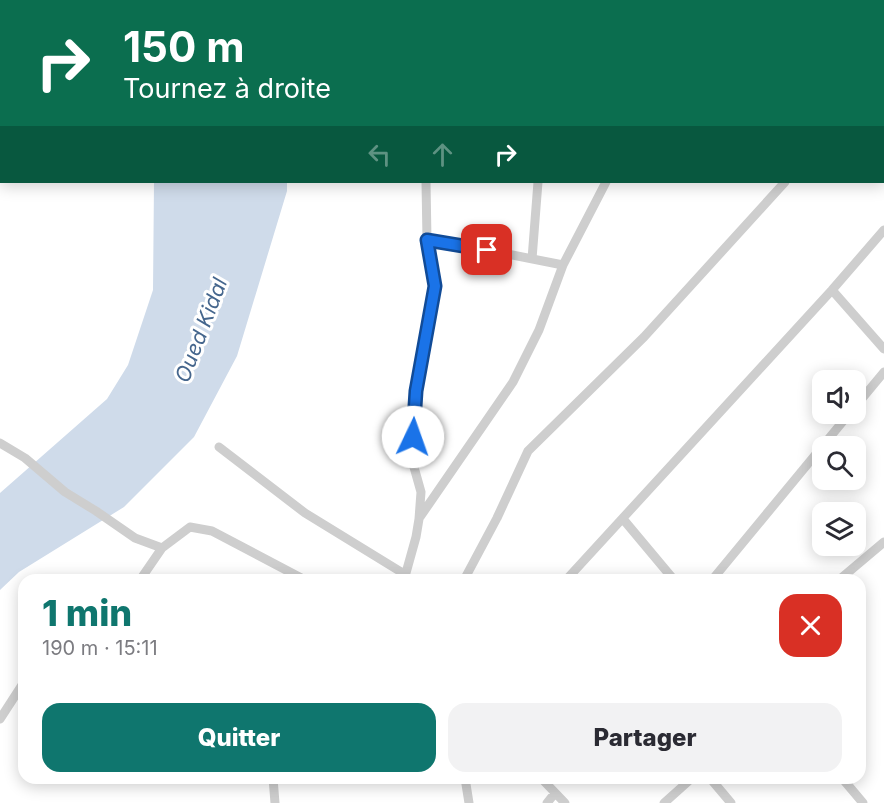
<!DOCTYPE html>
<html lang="fr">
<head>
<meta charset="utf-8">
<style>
  :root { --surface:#fff; --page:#f2f2f3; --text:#2b2b33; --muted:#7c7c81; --accent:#0f766e }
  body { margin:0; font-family:Inter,sans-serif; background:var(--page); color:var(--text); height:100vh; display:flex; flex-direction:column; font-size:22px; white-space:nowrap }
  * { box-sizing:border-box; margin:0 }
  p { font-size:20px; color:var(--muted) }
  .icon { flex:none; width:33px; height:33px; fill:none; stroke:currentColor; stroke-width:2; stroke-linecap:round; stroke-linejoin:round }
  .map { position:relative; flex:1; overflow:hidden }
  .panel { position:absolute; left:18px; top:574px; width:848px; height:210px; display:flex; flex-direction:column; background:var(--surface); border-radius:18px; box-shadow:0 3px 15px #0003 }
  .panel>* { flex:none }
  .guide { position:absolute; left:0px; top:0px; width:885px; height:183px; box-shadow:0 3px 15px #0003; background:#0b6e4f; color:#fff; overflow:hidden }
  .buttons { position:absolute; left:812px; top:370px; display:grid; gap:12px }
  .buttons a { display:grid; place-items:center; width:54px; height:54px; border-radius:12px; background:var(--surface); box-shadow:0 3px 15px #0003; font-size:30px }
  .pin { position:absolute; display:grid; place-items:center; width:51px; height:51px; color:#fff; margin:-26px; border-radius:12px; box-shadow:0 3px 9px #0006 }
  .me { position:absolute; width:66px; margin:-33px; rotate:3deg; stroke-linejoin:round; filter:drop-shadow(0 0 4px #0008) }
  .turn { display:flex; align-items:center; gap:21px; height:126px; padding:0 24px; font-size:27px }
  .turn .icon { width:78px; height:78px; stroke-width:2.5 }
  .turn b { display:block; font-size:42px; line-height:51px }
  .lanes { display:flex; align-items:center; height:57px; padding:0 24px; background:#0003; justify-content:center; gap:30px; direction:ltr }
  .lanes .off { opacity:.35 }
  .round { display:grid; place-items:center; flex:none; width:63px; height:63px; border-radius:18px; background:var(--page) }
  .summary { display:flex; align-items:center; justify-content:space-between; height:102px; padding:0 24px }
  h1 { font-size:36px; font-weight:800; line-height:45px; color:var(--accent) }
  .action { display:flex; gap:12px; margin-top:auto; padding:12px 24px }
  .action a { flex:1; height:69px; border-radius:18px; background:var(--accent); color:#fff; font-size:24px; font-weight:800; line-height:69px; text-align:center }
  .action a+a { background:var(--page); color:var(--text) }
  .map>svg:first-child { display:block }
  .water { fill:#cfdbea }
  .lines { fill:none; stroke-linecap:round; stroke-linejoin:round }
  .street { stroke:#cecece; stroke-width:9 }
  .route-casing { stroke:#114b97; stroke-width:15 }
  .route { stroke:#1a73e8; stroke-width:10 }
  .labels { text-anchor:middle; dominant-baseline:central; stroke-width:6; stroke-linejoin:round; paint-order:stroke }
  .water-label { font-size:21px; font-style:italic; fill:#45668d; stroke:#fff }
</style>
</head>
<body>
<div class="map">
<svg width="884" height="803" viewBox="0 0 884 803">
  <rect width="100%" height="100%" fill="#fff"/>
  <path class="water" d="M154,182H287V191L237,356L194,437L124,507L19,572L0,590V493L107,399L128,365L153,290Z"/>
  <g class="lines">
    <path class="street" d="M450,2V0
      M501,2V0
      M681,2L682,0
      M427,240L487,250L563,265
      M532,259L538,182
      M832,290L884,349
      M855,407L884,372
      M0,443L25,458L65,492L96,511L135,538L162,548
      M219,447L305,513L406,575
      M420,517L513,382L539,330L563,265L606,182
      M623,519L674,580
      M140,580L162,548L190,527L212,531L305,580
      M404,580L416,537L419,519L421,492L412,460L416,391L435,286L427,240L426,182
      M464,580L497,518L528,451L644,337L785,182
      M566,580L832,290L884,230
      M712,580L849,414
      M839,580L884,542
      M0,719L24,682
      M273,778L275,803
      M465,778L469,803
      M541,778L565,803
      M710,778L731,803
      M842,778L863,803
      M547,803L555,793
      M664,803L692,778"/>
  </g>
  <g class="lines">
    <g class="route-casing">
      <path id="route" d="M413,437L416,391L435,286L427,240L487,250"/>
    </g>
    <use href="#route" class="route"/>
  </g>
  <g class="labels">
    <g class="water-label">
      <text transform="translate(201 330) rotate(-69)">Oued Kidal</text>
    </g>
  </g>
</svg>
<div class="buttons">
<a><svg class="icon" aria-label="sound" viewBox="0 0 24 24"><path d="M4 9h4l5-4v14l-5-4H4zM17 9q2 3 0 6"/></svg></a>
<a><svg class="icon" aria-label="search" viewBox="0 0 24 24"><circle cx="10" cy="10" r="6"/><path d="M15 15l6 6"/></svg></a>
<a><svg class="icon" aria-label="layers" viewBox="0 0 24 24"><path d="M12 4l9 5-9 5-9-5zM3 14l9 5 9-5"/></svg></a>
</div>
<div class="pin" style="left:487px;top:250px;background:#d93025"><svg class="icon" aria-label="arrive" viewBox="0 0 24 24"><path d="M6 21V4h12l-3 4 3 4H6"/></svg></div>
<svg class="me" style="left:413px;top:437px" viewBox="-20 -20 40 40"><circle r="19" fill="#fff"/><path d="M0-13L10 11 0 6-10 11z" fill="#1a73e8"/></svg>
<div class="guide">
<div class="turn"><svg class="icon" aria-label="right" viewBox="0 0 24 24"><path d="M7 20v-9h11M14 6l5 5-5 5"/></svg><div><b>150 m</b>Tournez à droite</div></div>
<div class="lanes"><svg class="icon off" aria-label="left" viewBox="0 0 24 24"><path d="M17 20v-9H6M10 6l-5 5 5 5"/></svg><svg class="icon off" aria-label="ahead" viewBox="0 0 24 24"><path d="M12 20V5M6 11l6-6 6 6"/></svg><svg class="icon" aria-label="right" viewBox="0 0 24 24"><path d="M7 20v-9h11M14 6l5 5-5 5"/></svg></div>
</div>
<section class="panel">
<div class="summary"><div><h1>1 min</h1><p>190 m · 15:11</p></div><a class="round" style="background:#d93025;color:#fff"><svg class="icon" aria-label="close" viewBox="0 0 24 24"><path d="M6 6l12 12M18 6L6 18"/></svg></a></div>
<div class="action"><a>Quitter</a><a>Partager</a></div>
</section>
</div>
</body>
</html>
